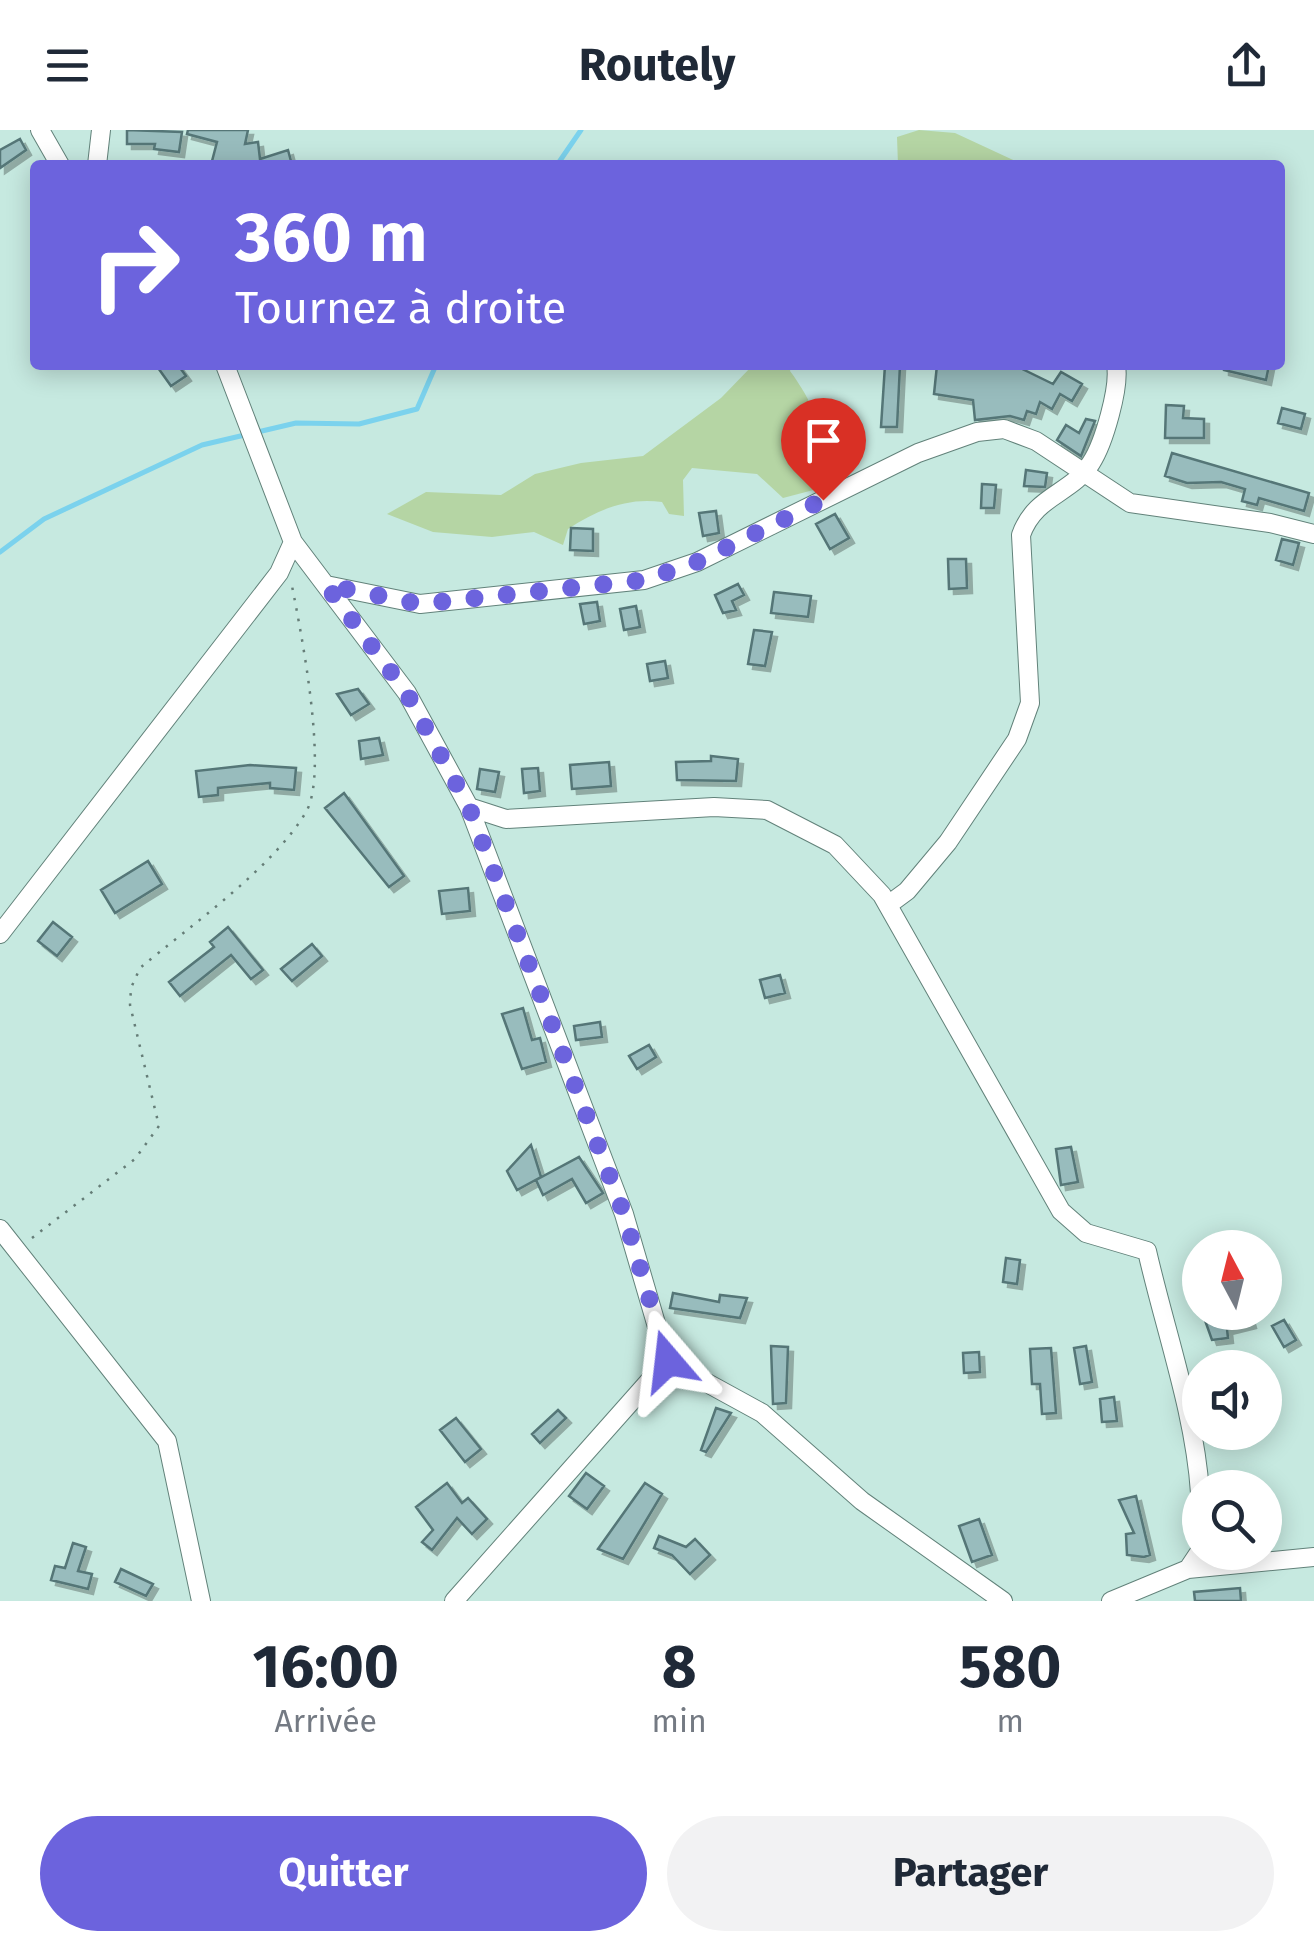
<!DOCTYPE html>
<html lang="fr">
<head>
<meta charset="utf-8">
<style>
  :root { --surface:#fff; --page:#f2f2f3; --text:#1f2937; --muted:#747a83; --accent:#6c63dd }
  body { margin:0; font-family:"Fira Sans",sans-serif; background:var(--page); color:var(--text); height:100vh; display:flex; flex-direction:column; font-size:38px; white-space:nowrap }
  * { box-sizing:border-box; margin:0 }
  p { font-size:32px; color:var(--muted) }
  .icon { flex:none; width:55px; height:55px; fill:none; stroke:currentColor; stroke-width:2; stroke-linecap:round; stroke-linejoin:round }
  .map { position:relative; height:1471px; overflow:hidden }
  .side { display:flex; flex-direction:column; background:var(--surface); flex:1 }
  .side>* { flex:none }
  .hud { position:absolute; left:30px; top:30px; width:1255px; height:210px; border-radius:10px; box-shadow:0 5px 25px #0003; background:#6c63dd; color:#fff; overflow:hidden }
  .needle { width:65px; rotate:353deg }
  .tools { position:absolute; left:1182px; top:1100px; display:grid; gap:20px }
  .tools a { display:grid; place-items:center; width:100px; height:100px; border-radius:50%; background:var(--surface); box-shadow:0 5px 25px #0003; font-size:50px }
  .pin { position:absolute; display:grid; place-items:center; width:85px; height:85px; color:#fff; margin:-102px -42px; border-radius:50% 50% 50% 0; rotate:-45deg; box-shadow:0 0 10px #0007 }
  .pin .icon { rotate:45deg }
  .me { position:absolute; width:110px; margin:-55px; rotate:343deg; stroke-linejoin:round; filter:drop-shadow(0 0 8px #0008) }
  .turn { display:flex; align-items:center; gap:35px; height:210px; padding:0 40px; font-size:45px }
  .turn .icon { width:130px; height:130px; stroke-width:2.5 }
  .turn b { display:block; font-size:70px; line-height:85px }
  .eta { display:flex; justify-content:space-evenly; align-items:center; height:170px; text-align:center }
  .eta b { font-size:60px; font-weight:700; line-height:70px }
  .cta { display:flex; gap:20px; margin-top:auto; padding:20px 40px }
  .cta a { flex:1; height:115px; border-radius:60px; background:var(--accent); color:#fff; font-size:40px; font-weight:700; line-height:115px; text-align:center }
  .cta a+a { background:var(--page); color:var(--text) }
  header { display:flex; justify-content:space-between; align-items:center; height:130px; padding:0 40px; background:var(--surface); font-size:45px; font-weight:700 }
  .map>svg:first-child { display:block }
  .green { fill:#b5d5a4 }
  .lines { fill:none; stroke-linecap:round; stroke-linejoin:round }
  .stream { stroke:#7bd2ed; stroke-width:5 }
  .building { fill:#98bcbd; stroke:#547677; stroke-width:2.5; filter:url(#shadow) }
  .street-casing { stroke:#62827a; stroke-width:20 }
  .path { stroke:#657d77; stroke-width:2.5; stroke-dasharray:2.5 8; stroke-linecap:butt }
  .street { stroke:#fff; stroke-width:18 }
  .route { stroke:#6c63dd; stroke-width:18; stroke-dasharray:0 32.4 }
</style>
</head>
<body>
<header><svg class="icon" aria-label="menu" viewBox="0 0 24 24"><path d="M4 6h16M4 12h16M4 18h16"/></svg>Routely<svg class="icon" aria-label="share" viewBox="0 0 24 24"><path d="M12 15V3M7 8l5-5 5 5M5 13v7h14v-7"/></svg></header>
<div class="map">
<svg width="1314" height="1471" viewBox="0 0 1314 1471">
  <defs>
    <filter id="shadow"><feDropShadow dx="5" dy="5" stdDeviation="0" flood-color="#0004"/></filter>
  </defs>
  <rect width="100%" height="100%" fill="#c6e9e0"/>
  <path class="green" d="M919,0L955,3L1024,35H898L897,7Z
    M753,235H792L790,241C818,279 828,311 821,358L783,368L757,344L692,338L683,350L684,386L669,384L662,372C627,367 597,380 568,399L563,415L534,402L492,407L433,402L387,384L426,362L501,365L535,344L581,333L643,326L721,268Z"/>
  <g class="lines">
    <path class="stream" d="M557,35L581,0
      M0,422L44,389L202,315L296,293L359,294L417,279L436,235"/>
  </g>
  <path class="building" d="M127,0L182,2L179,22L154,19L155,14H127Z
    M188,0H248L245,14L258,12L260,29L288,20L292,35H211L217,12L187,4Z
    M20,9L26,20L0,38V20Z
    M156,235H178L186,246L171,256Z
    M885,235H900L897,297H881Z
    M937,235H1014L1053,254L1061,242L1082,254L1072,271L1060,264L1052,279L1040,272L1036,284L1027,281L1024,290L1010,286L975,290L973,270L934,264Z
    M1224,235H1269L1266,250L1224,240Z
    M1166,275L1184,276L1183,288L1204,289V308H1165Z
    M1282,278L1305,284L1301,299L1278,293Z
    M1086,289L1095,291L1081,326L1057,310L1066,295L1079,303Z
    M1172,323L1309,363L1304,381L1259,368L1257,375L1242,371L1245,359L1221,352L1187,353L1165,346Z
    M1026,340L1047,343L1045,357L1024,356Z
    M982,354L996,355L994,378H981Z
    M716,381L719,403L703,406L699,383Z
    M835,384L849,408L830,419L816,394Z
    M571,398L593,399V421L570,420Z
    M1282,409L1299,413L1293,435L1276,430Z
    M948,429H966L967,458L949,459Z
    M738,454L744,465L732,471L736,480L723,483L715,465Z
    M774,462L811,466L808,487L771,483Z
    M597,472L600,491L584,494L580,474Z
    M636,476L640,497L624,500L620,479Z
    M754,500L772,502L765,536L748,534Z
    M665,531L668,548L650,551L647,534Z
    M358,559L369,574L351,585L337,564Z
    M379,608L383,625L361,629L359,611Z
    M711,626L738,629L736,651L677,650L676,632L711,631Z
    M609,632L611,656L572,659L570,635Z
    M250,635L296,638L294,660L270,658V653L218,658V665L199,667L196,641Z
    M538,638L540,661L524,663L522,639Z
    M480,639L499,642L495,662L477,659Z
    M344,663L404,746L389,757L325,678Z
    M148,731L162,754L115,783L101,760Z
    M468,758L470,781L442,784L439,761Z
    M53,792L72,807L57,826L38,811Z
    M228,797L263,840L251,849L231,825L180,866L169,852L214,817L210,812Z
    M312,814L322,826L292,851L281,839Z
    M780,845L785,863L765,868L760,850Z
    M523,878L532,910L540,908L546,932L522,939L502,884Z
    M600,892L602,907L576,910L574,896Z
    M649,915L656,927L637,939L629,926Z
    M531,1015L541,1047L517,1060L507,1041Z
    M1071,1017L1078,1052L1061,1055L1056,1019Z
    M579,1027L603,1063L586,1073L572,1049L543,1065L536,1050Z
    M1006,1128L1020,1130L1017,1154L1003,1152Z
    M673,1163L719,1172L720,1165L747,1168L740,1188L670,1178Z
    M1202,1182H1248L1251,1193L1227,1199L1228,1208L1212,1210Z
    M1284,1190L1296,1210L1284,1217L1272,1196Z
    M771,1216L788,1217L786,1273L773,1274Z
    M1086,1216L1092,1252L1080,1254L1074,1218Z
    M1051,1218L1056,1283L1042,1284L1040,1254H1032L1030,1219Z
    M979,1222L980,1242L964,1243L963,1223Z
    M1114,1267L1117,1291L1102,1292L1100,1269Z
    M716,1278L731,1283L706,1322L701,1320Z
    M558,1280L566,1288L540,1313L532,1304Z
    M456,1288L481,1319L465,1332L440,1300Z
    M586,1343L604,1356L587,1379L569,1366Z
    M447,1353L462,1373L468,1368L487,1389L472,1404L457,1388L432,1420L422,1412L433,1400L416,1377Z
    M645,1353L662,1364L623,1429L598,1419Z
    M1136,1366L1150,1425L1144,1427L1127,1425L1126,1404L1134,1403L1119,1370Z
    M979,1389L992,1425L972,1432L959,1396Z
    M659,1406L686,1417L695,1409L710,1425L690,1444L672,1425L654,1418Z
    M73,1413L86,1417L78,1441L92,1444L88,1459L51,1450L55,1436L65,1438Z
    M121,1439L153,1454L146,1466L115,1452Z
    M1240,1458L1241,1471H1195L1194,1462Z"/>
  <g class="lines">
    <g class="street-casing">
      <path id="street" d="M40,0L60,35
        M97,35L101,0
        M225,235L293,412L407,563L469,677L624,1084L667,1231L454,1471
        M326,455L420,474L644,450L697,432L918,323L977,302L1004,299L1036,311L1130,373L1270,393L1314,404
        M469,677L506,689L714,677L767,680L835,715L882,765L1061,1081L1086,1103L1147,1121C1165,1200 1195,1284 1200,1363
        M888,775L907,761L948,712L1017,609L1030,573L1021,405C1035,365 1072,364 1091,333C1104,313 1120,257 1116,235
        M0,804L279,443L293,412
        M0,1099L167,1311L201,1471
        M667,1231L762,1283L862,1371L1003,1471
        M1188,1439L1314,1427
        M1111,1471L1188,1439L1200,1421"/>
    </g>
    <path class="path" d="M32,1108L135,1029L159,996L130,875L131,858L140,838C190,796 273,738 306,682C329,643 301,502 292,456"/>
    <use href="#street" class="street"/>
  </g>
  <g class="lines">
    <path class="route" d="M668,1231L624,1084L469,677L406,562L326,455L420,474L644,450L697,432L823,370"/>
  </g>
</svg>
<div class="tools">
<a><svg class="needle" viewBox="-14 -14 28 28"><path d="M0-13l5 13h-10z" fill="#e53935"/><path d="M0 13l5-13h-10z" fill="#747a83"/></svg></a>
<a><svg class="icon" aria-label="sound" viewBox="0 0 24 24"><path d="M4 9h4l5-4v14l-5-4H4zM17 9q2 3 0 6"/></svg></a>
<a><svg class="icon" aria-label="search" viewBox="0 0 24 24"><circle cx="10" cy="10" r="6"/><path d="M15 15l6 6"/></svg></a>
</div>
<div class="pin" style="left:823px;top:370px;background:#d93025"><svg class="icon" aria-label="arrive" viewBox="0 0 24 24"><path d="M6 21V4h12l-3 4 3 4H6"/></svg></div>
<svg class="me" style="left:668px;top:1231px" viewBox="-20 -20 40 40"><path d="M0-17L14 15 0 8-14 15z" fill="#6c63dd" stroke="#fff" stroke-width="4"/></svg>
<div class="hud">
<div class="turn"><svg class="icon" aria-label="right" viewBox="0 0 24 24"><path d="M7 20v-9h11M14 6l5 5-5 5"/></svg><div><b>360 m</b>Tournez à droite</div></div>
</div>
</div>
<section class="side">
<div class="eta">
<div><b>16:00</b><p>Arrivée</p></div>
<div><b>8</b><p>min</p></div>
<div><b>580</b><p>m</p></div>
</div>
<div class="cta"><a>Quitter</a><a>Partager</a></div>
</section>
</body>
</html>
